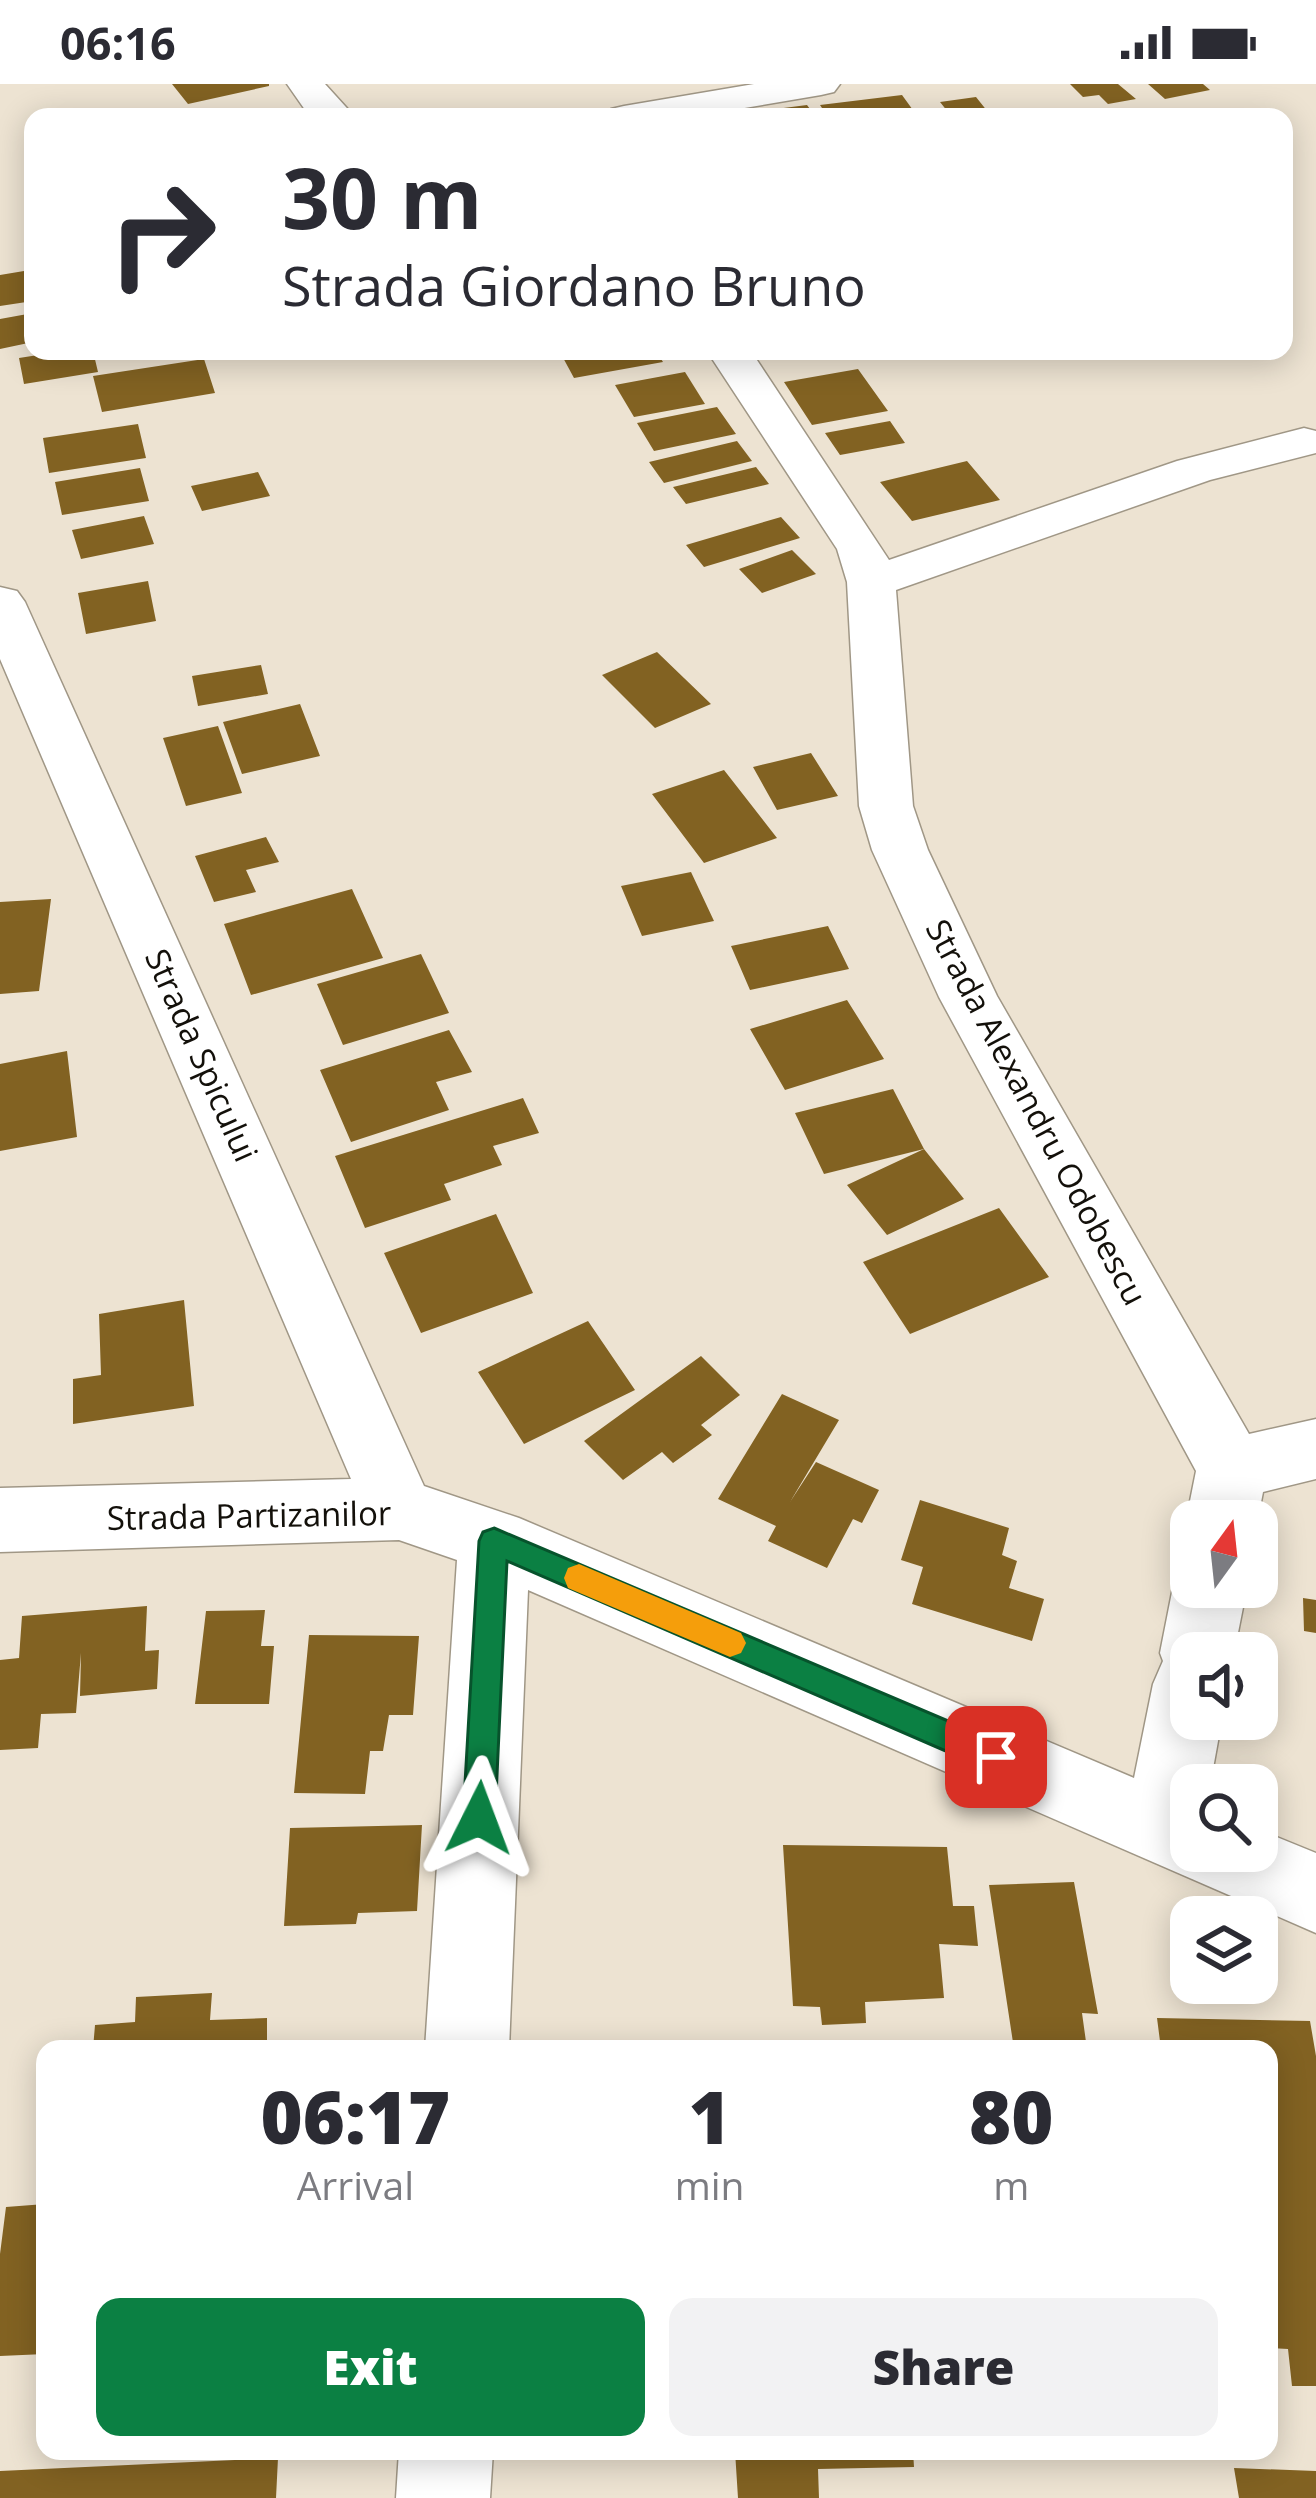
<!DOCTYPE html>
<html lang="en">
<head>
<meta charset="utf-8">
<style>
  :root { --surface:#fff; --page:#f2f2f3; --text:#2b2b33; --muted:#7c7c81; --accent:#0b8043 }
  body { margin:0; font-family:"Open Sans",sans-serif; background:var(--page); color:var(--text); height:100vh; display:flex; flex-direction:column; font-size:45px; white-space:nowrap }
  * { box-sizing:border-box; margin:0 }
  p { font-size:39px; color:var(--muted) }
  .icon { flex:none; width:66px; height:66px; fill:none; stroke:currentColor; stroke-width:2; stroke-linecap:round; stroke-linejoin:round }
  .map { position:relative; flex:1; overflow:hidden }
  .side { position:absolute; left:36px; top:1956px; width:1242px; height:420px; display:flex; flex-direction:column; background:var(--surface); border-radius:24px; box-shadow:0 6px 30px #0003 }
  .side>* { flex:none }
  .banner { position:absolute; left:24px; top:24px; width:1269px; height:252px; border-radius:24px; box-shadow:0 6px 30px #0003; background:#fff; color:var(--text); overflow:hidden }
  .needle { width:78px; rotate:15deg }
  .tools { position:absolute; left:1170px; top:1416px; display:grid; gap:24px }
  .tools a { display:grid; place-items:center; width:108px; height:108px; border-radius:24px; background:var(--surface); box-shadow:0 6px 30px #0003; font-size:60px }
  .pin { position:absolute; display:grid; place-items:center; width:102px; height:102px; color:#fff; margin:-51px; border-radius:24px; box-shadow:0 6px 18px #0006 }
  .me { position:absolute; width:132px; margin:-66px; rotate:3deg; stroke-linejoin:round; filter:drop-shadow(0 0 9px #0008) }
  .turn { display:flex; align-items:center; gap:42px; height:252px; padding:0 60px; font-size:54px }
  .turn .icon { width:156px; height:156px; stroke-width:2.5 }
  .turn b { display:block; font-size:84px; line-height:102px }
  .eta { display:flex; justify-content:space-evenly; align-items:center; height:204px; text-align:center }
  .eta b { font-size:72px; font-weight:800; line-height:84px }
  .cta { display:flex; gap:24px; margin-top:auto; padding:24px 60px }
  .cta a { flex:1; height:138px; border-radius:24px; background:var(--accent); color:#fff; font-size:48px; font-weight:800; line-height:138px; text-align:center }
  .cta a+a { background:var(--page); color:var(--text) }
  .status { display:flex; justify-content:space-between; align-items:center; height:84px; padding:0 60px; background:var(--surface); direction:ltr }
  .status svg { height:33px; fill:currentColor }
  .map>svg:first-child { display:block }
  .building { fill:#826222 }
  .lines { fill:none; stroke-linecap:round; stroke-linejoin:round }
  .minor-casing { stroke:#a09786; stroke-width:3 }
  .minor { fill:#fff; fill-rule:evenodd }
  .route { fill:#0b8043; stroke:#07532c; stroke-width:3 }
  .slow { fill:#f59e0b }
  .labels { text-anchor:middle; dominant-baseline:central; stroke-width:10; stroke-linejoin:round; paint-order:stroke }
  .street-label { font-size:33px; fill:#13100a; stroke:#fff }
</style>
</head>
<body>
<div class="status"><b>06:16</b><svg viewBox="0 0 49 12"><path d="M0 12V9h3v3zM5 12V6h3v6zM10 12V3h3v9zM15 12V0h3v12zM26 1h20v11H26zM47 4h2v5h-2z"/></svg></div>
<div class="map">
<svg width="1316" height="2414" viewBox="0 0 1316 2414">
  <rect width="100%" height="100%" fill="#ede3d2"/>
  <path class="building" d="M172,0H269V2L188,20Z
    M1070,0H1118L1136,15L1108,20L1099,11L1083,13Z
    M1148,0H1203L1210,6L1165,15Z
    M902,11L918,33H828L820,21Z
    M976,13L992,33H952L940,18Z
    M807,21L816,33H773L768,26Z
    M30,186L33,217L0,222V191Z
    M33,229V258L0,265V235Z
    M64,267H93L98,288L24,300L19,274Z
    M577,267H656L663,278L574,294L561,270Z
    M204,275L215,309L102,328L93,292Z
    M858,285L888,327L812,341L784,298Z
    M685,288L705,320L634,333L615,301Z
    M717,323L736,350L654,367L637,339Z
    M890,337L905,359L840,371L825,349Z
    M138,340L146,374L49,389L43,354Z
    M737,357L752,377L664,399L649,378Z
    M967,377L1000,416L912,437L880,398Z
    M756,383L769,400L686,420L673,403Z
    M140,384L149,417L62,431L55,398Z
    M258,388L270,412L202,427L191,402Z
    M144,432L154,460L81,475L72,446Z
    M781,433L800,454L704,483L686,461Z
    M792,466L816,490L762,509L739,485Z
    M148,497L156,537L86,550L78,509Z
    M657,568L711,620L655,644L602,591Z
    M261,581L268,610L198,622L192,592Z
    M300,620L320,672L242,690L223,638Z
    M218,642L242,709L186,722L163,654Z
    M811,669L838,712L777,726L753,683Z
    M724,686L777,754L704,779L652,710Z
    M266,753L279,778L246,786L256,808L214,818L195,772Z
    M691,788L714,837L642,852L621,802Z
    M352,805L383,874L251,911L224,840Z
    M51,815L39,907L0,910V818Z
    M828,842L849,885L750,906L731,862Z
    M421,870L449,929L343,961L317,900Z
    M847,916L884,975L785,1006L750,945Z
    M449,946L472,988L436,998L449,1026L351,1058L320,986Z
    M67,967L77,1053L0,1067V980Z
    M893,1005L924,1065L824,1090L795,1029Z
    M523,1014L539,1049L493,1062L502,1081L444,1100L451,1116L365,1144L335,1072Z
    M924,1065L964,1115L887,1151L847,1101Z
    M999,1124L1049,1193L910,1250L863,1178Z
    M496,1130L533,1209L421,1249L384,1169Z
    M184,1216L194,1322L73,1340V1295L101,1291L99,1230Z
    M588,1237L635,1306L524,1360L478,1288Z
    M701,1272L740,1311L701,1341L712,1351L673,1379L662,1368L623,1396L584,1357Z
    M782,1310L839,1336L790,1418L816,1378L879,1406L862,1439L853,1435L827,1484L768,1457L776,1442L718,1415Z
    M920,1416L1009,1444L1002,1471L1017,1477L1009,1504L1044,1515L1032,1557L912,1520L923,1483L901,1476Z
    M1303,1514L1316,1516V1549L1304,1547Z
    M147,1522L145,1567L159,1566L157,1605L80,1612L81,1569L76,1629L41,1630L38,1664L0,1666V1576L19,1574L22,1532Z
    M265,1526L261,1562H274L269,1620H195L206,1527Z
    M309,1551L419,1552L413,1631H389L383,1667H370L365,1710L294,1709Z
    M422,1741L417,1827L358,1829L356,1840L284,1842L290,1744Z
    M783,1761L947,1763L953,1822H974L978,1862L939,1860L944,1914L865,1918L866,1939L822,1941L820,1923L793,1922Z
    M1074,1798L1098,1930L1082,1929L1087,1965H1014L989,1801Z
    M212,1909L210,1936L267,1934V1965H93L95,1941L135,1938L136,1913Z
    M1157,1934L1310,1937L1316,1972V2302H1292L1288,2265L1269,2264V1965H1161Z
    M45,2120V2270L0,2272V2170L6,2123Z
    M735,2367H913L914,2383L818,2385L819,2414H738Z
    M278,2374L276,2414H0V2387Z
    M1234,2384L1316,2387V2414H1239Z"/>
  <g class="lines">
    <g class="minor-casing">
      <path id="minor" d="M287,0H325L355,33H310Z
        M754,0H840L834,8L821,11L691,33H605L611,25L624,22Z
        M707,267H751L889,476L1177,377L1304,344L1316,347V369L1210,396L896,506L913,722L928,766L997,912L1249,1350L1316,1335V1395L1263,1408L1257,1439L1191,1437V1447L1186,1437L1196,1387L939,913L872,766L859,722L847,498L837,465Z
        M0,503L17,507L25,518L424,1402L519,1434L1134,1694L1153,1600L1163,1577L1160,1569L1173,1503L1184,1480L1191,1477V1503H1247L1234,1569H1191V1635H1222L1210,1701H1191V1767H1257V1745L1316,1769V1849L528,1506L509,1965H425L457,1476L399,1456L0,1468V1404L351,1395L0,575Z
        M399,2367H493L490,2414H396Z"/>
    </g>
    <use href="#minor" class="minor"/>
  </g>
  <path class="route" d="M494,1444L1007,1662L1012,1673L1007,1684L996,1688L985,1684L507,1477L495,1734L491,1746L479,1750L468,1746L463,1734L479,1457L483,1448Z"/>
  <path class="slow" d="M579,1480L741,1549L746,1559L741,1569L730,1573L568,1504L564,1494L568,1484Z"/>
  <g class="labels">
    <g class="street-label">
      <text transform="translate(202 971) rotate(66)">Strada Spicului</text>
      <text transform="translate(1037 1028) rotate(62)">Strada Alexandru Odobescu</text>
      <text transform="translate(249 1431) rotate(-1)">Strada Partizanilor</text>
    </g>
  </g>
</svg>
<div class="tools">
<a><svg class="needle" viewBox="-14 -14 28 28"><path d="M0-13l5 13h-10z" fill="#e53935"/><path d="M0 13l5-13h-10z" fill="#7c7c81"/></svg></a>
<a><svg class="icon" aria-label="sound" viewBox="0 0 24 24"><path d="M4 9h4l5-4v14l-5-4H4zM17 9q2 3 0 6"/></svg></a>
<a><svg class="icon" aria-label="search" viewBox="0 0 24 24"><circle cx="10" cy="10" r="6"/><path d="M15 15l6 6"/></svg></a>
<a><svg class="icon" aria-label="layers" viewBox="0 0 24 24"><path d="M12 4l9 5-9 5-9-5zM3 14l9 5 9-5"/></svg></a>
</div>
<div class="pin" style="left:996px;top:1673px;background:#d93025"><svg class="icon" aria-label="arrive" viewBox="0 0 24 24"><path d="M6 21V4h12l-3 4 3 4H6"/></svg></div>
<svg class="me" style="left:479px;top:1734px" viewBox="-20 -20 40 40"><path d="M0-17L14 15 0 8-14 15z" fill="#0b8043" stroke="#fff" stroke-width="4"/></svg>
<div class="banner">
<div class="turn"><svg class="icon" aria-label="right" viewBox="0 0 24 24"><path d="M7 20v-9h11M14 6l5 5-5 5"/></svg><div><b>30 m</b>Strada Giordano Bruno</div></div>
</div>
<section class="side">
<div class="eta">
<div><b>06:17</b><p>Arrival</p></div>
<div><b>1</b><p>min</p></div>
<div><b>80</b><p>m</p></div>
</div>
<div class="cta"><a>Exit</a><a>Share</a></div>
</section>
</div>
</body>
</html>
